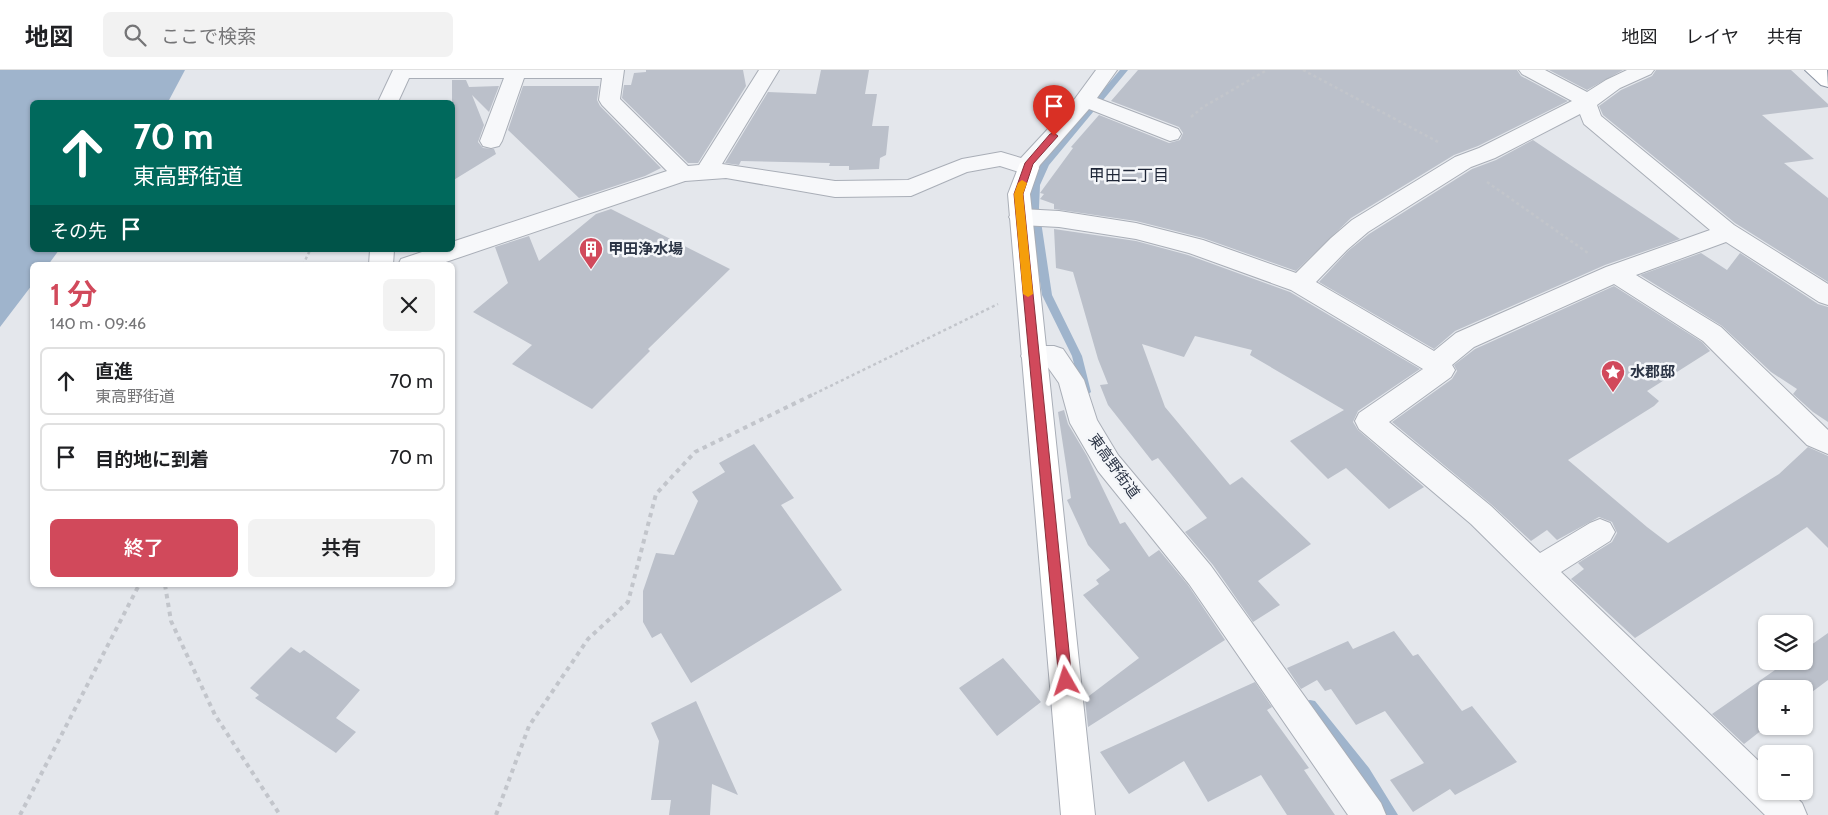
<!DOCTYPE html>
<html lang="ja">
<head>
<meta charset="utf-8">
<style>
  :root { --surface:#fff; --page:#f2f2f2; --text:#202124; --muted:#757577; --line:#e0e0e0; --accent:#d1495b }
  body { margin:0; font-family:Cabin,"Noto Sans JP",sans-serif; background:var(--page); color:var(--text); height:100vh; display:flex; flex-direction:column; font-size:19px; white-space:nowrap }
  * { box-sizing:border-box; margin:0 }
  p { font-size:16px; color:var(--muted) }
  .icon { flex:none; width:28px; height:28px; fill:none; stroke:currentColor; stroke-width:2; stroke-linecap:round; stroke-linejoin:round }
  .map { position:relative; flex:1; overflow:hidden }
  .drawer { position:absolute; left:30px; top:192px; width:425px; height:325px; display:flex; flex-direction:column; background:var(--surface); border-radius:8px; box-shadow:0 1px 4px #0004 }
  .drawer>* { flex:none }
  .top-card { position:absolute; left:30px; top:30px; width:425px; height:152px; border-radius:8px; box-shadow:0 1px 4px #0004; background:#00695c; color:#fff; overflow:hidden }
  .fabs { position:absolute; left:1758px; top:545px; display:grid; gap:10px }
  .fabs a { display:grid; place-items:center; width:55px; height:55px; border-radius:8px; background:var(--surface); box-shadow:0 1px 4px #0004; font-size:25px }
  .pin { position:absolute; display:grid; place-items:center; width:42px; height:42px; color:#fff; margin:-51px -21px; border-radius:50% 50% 50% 0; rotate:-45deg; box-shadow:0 0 5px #0007 }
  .pin .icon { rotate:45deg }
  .me { position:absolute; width:55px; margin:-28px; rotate:354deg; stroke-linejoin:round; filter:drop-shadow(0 0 4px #0008) }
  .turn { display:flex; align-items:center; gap:18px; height:105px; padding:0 20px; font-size:22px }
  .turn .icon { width:65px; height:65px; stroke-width:2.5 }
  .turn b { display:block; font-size:35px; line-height:42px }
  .then { display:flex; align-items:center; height:48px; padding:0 20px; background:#0003; gap:10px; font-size:19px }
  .round { display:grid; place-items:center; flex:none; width:52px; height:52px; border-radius:8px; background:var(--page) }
  .overview { display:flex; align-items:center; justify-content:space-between; height:85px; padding:0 20px }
  h1 { font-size:30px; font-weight:600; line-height:38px; color:var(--accent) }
  .cta { display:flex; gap:10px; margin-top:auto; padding:10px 20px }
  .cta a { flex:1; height:58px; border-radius:8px; background:var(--accent); color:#fff; font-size:20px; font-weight:600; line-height:58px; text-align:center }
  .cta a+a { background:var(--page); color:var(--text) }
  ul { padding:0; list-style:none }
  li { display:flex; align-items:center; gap:15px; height:68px; margin:0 10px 8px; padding:0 10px; border:2px solid var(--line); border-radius:8px }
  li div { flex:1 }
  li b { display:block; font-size:19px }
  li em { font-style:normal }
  header { display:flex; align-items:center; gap:30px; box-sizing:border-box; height:70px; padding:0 25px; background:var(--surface); border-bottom:1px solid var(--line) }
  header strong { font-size:24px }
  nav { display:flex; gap:28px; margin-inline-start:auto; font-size:18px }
  .search { width:350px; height:45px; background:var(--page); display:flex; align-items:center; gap:12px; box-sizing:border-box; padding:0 18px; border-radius:8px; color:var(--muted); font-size:19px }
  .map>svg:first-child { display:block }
  .water { fill:#9fb4cc }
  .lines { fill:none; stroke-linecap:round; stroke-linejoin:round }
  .stream { fill:#9fb4cc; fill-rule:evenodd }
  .building { fill:#bbc0ca }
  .street-casing { stroke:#a9aeb7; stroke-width:2 }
  .secondary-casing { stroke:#a9aeb7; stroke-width:2 }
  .highway-casing { stroke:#8b94a3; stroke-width:2 }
  .path-far1 { stroke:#c2c5cb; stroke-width:2.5; stroke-dasharray:3 3; stroke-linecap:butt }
  .path { stroke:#c2c5cb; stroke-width:4; stroke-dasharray:4.5 4.5; stroke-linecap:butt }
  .street { fill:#f7f8fa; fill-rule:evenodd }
  .secondary { fill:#fff; fill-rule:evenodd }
  .highway { fill:#fff; fill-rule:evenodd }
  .route { fill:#d1495b; stroke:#882f3b }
  .slow { fill:#f59e0b }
  .labels { text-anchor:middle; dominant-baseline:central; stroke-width:5; stroke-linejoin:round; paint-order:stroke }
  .poi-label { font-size:15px; font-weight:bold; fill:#2b3445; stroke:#f4f6f9; text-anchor:start }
  .street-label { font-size:15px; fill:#2b3445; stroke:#f4f6f9 }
  .neighbourhood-label { font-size:16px; fill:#1d2536; stroke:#f4f6f9 }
</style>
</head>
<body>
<header>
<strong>地図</strong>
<div class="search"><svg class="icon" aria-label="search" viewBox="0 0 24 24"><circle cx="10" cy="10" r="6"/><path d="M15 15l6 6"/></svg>ここで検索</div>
<nav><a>地図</a><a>レイヤ</a><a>共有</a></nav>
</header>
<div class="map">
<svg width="1828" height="745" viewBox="0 0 1828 745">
  <rect width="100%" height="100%" fill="#e4e7ec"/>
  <path class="water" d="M0,0H185L168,32H32V180H59L48,195H32V215L0,257Z"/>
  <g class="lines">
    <path class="stream" d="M1120,0H1128L1049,95L1040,115L1039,138L1052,225L1082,286L1091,322L1086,326L1081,322L1072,286L1042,225L1029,138L1030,115L1042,92Z
      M1310,630L1315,631L1369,698L1398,745H1383L1359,708L1305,641L1303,636L1305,631Z"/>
  </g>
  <path class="building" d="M646,0H743L746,16L698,93H688L622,28L624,15H631L634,3L646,2Z
    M821,0H869L865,24H877L872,56H889L886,85L880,88L879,99L849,100V96H829L830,93L741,91L739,95L725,93L768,22L816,24Z
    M1138,0H1517L1521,6L1568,31L1478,76L1454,85L1351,148L1296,201L1203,168L1136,151L1054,139V134L1040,129L1044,124L1040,123L1073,78L1071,77L1099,45L1169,73L1180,70L1183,63L1179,57L1111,31Z
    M1549,0H1623L1587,20Z
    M1656,0H1791L1828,34V37L1762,45L1814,89L1784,93L1828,128V212L1735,153L1603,45L1599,36L1621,20L1652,6Z
    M452,10H466L469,17L499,16L489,42L472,25L484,55L478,72L483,78L494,79L496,84L452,111Z
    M523,16H599L597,30L600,36L661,98L645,106L579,128L508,60Z
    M1533,70L1680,169L1605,195L1455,261L1434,279L1319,212L1348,181L1369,164L1472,99L1496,90Z
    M611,139L730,199L648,279L650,281L592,339L512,294L532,275L473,242L508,213L495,177L529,166L539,191L596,144Z
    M1054,159L1136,171L1188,185L1290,222L1420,299L1358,341L1353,352L1358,360L1424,417L1389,439L1346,398L1328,409L1290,371L1344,340L1250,285L1252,280L1195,266L1184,287L1142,274L1165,337L1230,415L1242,407L1311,474L1258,511L1280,535L1253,552L1213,495L1185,462L1207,448L1158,388L1152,391L1108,335L1100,315L1108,314L1098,289L1073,202L1056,198Z
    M1701,183L1727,200L1740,183L1818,234L1828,237V352L1813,342L1793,324L1797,319L1771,302L1722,256L1640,205Z
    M1614,216L1702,272L1710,281L1647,321L1659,331L1654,336L1568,390L1647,457L1668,473L1779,404L1808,377L1828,386V478L1807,457L1635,568L1571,509L1584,499L1578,493L1612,472L1617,463L1612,452L1599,447L1557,470L1547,460L1531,471L1492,435L1392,352L1452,309L1457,301L1454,295L1475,279Z
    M1064,340L1068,354L1087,386L1120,454L1125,452L1149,487L1159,480L1188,515L1225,570L1088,657L1085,629L1139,588L1083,525L1099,514L1096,510L1110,500L1088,475L1067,430L1071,428L1058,342Z
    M754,374L794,428L781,435L842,520L691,613L661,563L652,568L643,552V521L656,483L674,485L698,431L692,422L725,402L719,393Z
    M1394,561L1413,586L1418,584L1462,641L1472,636L1517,692L1455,725L1450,719L1413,742L1390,710L1424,693L1385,641L1356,655L1331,619L1325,621L1317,610L1301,619L1287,598L1348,571L1353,579Z
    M1828,563V610L1804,628V619H1766L1767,656L1744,674L1712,644L1788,591H1804V580Z
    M291,577L300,583L304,580L360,620L336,648L356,662L336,683L255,628L259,625L250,618Z
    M1003,588L1041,632L997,666L959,618Z
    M1255,612L1272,637L1267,640L1309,698L1304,700L1335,745H1287L1261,705L1208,732L1184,691L1129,724L1100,682Z
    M696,631L738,725L712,714L710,745H669L671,730H651L659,671L651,653Z"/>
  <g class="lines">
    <g class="street-casing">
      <path id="street" d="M393,0H624L620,29L688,96L699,95L759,0H779L722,94L835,111L908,110L962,89L1001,82L1021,88L1071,34L1096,0H1117L1097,28L1178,59L1181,64L1178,69L1170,71L1089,39L1040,95L1036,103L1028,105L1000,96L967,102L911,126L835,127L726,108L685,111L437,195H398L401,189L428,180H452V172L667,101L602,35L599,30L602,8H524L502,71L499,76L491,78L483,76L480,71L504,8H409L398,32H378Z
        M1519,0H1545L1587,22L1606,10L1627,0H1654L1651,4L1620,18L1597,35L1601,46L1734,155L1828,214V235L1819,232L1726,172L1636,205L1721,257L1828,360V384L1807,375L1703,271L1614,214L1474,277L1452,295L1455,300L1451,307L1389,352L1491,436L1540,483L1590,453L1600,449L1610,453L1615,462L1610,471L1561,502L1766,698V721H1790L1802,733L1807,745H1765L1471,454L1359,359L1355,351L1359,343L1423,299L1291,220L1189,183L1136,169L1059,157L1021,155L1013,153L1009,147L1013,141L1021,139L1059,141L1136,153L1203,170L1296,203L1331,168L1352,150L1455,87L1479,78L1572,31L1522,4ZM1580,44L1584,54L1710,160L1606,197L1456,263L1434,281L1316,212L1347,180L1368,162L1471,97L1495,88Z
        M370,180H394L393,195H369Z
        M1034,276H1054L1063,279L1084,310L1097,350L1118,385L1211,496L1381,733L1386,745H1348L1189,514L1098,401L1070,353L1059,313L1047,296H1034L1025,293L1021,286L1025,279Z"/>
    </g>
    <g class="secondary-casing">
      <path id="secondary" d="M1028,91L1036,93L1039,98L1030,124L1095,745H1061L1008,124L1020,93Z"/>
    </g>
    <g class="highway-casing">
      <path id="highway" d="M1805,0H1827L1828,17L1821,15Z"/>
    </g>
    <path class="path-far1" d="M1303,0L1440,73
      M1191,47L1203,37L1267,0
      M1487,112L1588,183
      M303,195L310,180
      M814,324L998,234"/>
    <path class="path" d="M165,515L171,551L215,645L280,745
      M20,745L139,515
      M496,745L529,656L588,569L628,532L656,424L695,382L816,323"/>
    <use href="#street" class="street"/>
    <use href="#secondary" class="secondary"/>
    <use href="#highway" class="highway"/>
  </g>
  <path class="route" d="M1054,63L1058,66L1033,94L1023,124L1072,611L1070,616L1066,617L1061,616L1059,611L1014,124L1025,93L1050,64Z"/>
  <path class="slow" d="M1022,110L1027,113L1023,124L1033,224L1028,227L1023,224L1014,124L1018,113Z"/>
  <defs>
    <g id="building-pin" transform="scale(1.25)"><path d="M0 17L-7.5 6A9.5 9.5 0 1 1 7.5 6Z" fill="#d1495b" stroke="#f4f6f9"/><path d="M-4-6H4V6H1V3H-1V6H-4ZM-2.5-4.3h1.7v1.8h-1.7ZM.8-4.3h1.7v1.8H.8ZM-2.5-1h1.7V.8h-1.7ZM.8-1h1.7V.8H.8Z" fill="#fff"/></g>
    <g id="sight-pin" transform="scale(1.25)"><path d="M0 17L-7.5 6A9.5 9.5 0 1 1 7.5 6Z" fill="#d1495b" stroke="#f4f6f9"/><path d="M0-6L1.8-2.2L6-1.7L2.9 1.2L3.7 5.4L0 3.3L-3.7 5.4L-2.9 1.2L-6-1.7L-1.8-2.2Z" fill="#fff"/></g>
  </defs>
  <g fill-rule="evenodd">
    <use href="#building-pin" x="591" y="179"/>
    <use href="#sight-pin" x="1613" y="302"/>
  </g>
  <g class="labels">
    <g class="poi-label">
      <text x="608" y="179">甲田浄水場</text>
      <text x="1630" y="302">水郡邸</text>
    </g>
    <g class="street-label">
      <text transform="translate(1114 396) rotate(54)">東高野街道</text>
    </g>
    <g class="neighbourhood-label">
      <text x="1129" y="105">甲田二丁目</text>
    </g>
  </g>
</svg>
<div class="fabs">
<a><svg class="icon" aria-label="layers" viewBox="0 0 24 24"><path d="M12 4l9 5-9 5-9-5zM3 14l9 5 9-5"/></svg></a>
<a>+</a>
<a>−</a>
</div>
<div class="pin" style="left:1054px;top:66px;background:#d93025"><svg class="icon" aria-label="arrive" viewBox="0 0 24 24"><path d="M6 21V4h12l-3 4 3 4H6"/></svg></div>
<svg class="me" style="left:1066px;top:611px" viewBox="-20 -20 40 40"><path d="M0-17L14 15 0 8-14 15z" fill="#d1495b" stroke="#fff" stroke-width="4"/></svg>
<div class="top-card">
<div class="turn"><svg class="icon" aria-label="ahead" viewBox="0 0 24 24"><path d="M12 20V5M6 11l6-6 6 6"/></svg><div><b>70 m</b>東高野街道</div></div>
<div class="then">その先<svg class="icon" aria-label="arrive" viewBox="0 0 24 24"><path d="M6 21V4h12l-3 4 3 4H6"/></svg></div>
</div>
<section class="drawer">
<div class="overview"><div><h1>1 分</h1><p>140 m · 09:46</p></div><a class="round"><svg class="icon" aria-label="close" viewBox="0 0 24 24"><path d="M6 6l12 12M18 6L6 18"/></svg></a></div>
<ul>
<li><svg class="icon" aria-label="ahead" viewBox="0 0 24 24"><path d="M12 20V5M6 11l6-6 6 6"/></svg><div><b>直進</b><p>東高野街道</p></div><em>70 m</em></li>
<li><svg class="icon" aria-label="arrive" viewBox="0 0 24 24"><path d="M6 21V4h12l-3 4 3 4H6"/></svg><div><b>目的地に到着</b></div><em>70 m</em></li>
</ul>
<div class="cta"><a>終了</a><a>共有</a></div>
</section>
</div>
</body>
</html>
